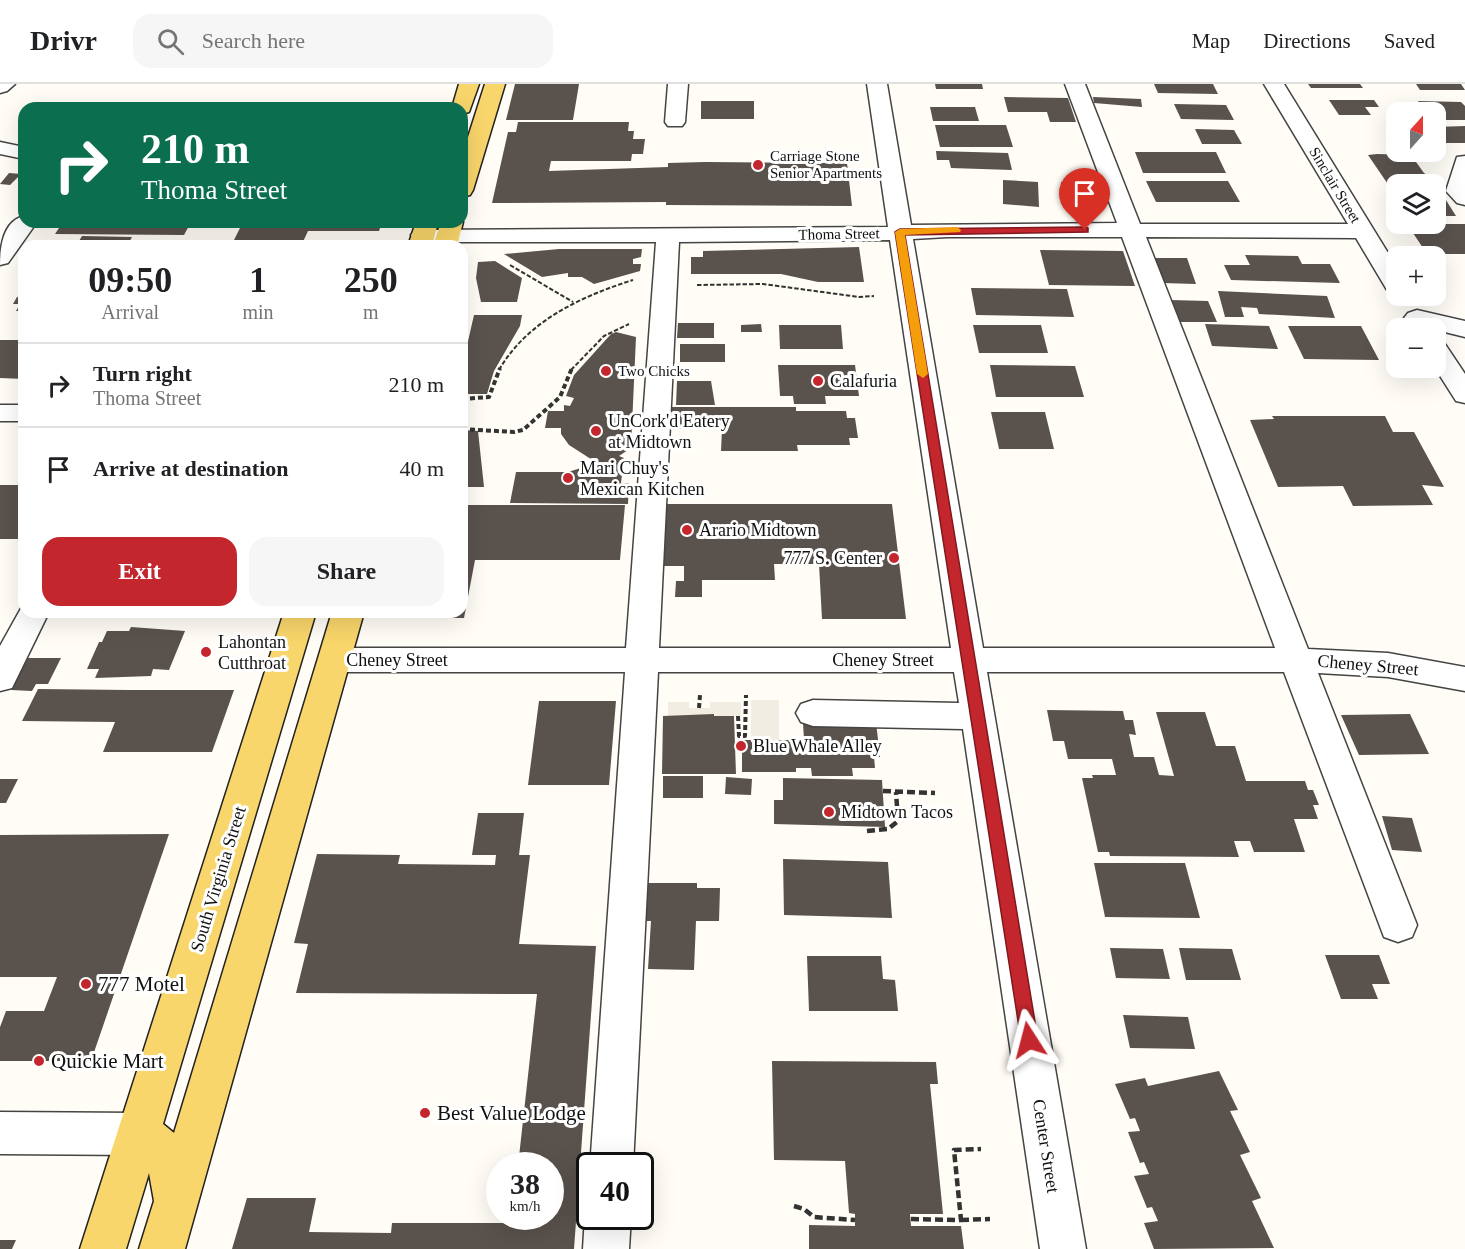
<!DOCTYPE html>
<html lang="en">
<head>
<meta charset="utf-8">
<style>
  :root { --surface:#fff; --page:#f6f6f6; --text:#202124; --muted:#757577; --line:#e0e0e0; --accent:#c4262e }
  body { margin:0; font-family:Georgia,serif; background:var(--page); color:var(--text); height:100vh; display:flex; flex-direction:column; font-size:22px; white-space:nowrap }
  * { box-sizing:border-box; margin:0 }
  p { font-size:20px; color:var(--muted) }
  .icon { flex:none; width:33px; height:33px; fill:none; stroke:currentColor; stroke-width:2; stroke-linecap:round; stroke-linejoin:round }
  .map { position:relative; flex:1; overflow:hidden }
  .drawer { position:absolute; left:18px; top:156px; width:450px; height:378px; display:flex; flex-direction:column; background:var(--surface); border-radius:18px; box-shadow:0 6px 24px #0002 }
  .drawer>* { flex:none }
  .banner { position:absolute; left:18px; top:18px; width:450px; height:126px; border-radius:18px; box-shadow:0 6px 24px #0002; background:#0b6e4f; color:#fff; overflow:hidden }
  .needle { width:39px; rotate:21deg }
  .fabs { position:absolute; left:1386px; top:18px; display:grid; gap:12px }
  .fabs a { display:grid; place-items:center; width:60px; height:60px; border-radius:12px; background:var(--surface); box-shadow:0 6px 24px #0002; font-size:30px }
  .speed { position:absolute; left:486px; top:1068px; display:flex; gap:12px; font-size:30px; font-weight:700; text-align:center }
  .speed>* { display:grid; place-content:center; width:78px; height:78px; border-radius:50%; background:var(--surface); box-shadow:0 6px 24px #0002; line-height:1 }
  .speed small { font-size:15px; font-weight:400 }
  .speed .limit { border:3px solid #111; border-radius:9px; background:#fff; color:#111 }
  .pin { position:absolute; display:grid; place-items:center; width:51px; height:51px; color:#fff; margin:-62px -26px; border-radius:50% 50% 50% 0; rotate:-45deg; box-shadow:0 0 6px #0007 }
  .pin .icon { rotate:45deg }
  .me { position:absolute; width:66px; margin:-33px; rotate:351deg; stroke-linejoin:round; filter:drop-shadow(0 0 4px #0008) }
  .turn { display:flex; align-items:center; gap:21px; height:126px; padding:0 24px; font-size:27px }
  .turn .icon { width:78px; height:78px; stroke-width:2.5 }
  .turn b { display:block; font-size:42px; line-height:51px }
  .eta { display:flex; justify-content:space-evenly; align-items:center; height:102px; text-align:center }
  .eta b { font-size:36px; font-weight:600; line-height:42px }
  .primary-button { display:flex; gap:12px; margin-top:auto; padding:12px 24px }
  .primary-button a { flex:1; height:69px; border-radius:18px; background:var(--accent); color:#fff; font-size:24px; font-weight:600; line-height:69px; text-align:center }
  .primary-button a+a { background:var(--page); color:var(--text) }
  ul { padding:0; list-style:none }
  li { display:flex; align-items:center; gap:18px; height:84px; padding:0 24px; border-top:2px solid var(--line) }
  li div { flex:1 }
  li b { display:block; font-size:22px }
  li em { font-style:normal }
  header { display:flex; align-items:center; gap:36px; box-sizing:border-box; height:84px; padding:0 30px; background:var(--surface); border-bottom:2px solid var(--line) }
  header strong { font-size:28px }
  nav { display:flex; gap:33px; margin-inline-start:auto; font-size:21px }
  .search { width:420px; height:54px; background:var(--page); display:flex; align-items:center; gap:15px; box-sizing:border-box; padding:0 21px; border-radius:18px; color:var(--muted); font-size:22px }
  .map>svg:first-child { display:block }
  .plaza { fill:#f1ede2 }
  .building { fill:#5a524d }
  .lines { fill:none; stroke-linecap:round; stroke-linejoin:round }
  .minor-casing { stroke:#444; stroke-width:3 }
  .major-casing { stroke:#222; stroke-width:3 }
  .path-far2 { stroke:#333; stroke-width:2; stroke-dasharray:4.5 2; stroke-linecap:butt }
  .path-far1 { stroke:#333; stroke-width:4; stroke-dasharray:5 3; stroke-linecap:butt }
  .path { stroke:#333; stroke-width:4.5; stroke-dasharray:8 4; stroke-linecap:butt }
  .minor { fill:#fff; fill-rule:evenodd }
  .major { fill:#f9d66b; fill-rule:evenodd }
  .route { fill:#c4262e; stroke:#7f191e; stroke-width:1.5 }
  .slow { fill:#f59e0b }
  .poi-dot { fill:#c4262e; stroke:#fff; stroke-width:2 }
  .labels { text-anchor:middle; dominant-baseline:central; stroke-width:6; stroke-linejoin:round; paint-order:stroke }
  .far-poi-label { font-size:15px; fill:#111; stroke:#fff; text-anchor:start }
  .far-street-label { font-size:15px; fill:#111; stroke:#fff }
  .poi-label { font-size:18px; fill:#111; stroke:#fff; text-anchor:start }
  .street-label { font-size:18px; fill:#111; stroke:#fff }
  .near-poi-label { font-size:21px; fill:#111; stroke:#fff; text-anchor:start }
</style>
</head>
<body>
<header>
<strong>Drivr</strong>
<div class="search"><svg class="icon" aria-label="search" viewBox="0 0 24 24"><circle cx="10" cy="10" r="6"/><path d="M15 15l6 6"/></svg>Search here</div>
<nav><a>Map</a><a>Directions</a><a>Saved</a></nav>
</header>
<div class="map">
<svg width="1465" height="1165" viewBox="0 0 1465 1165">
  <rect width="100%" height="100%" fill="#fffdf5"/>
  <path class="plaza" d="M751,616H779V656H751Z
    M668,618H689V624H710V618H741V632H668Z"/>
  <path class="building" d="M515,0H579L573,36H506Z
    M935,0H982L983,5H936Z
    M1154,0H1213L1218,10L1158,9Z
    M1308,0H1360L1363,4H1311Z
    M1416,0H1461L1465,6H1420Z
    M1004,13L1068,14L1076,38H1050L1047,28H1008Z
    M1093,13L1141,15L1142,23L1094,19Z
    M1329,16H1374L1379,23H1365L1371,31H1339Z
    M701,17H754V35H701Z
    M1418,17L1461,18L1465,22V36H1436V28H1427Z
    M1174,20L1226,21L1234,36L1181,35Z
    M223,21L317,22V24H220Z
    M930,23H975L979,37H933Z
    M518,38H629L628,47H634L633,55H645L643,70H632L631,77H551L549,87L668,83V79L705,78L847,79L852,122L666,121V118L492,119L508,48H516Z
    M935,41H1006L1013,63H940Z
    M1465,42V59H1436V43Z
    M1195,45L1234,46L1242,60H1202Z
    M936,67L1008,69L1012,86L951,84L949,76H937Z
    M1135,68H1216L1226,89H1143Z
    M1377,70L1411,71L1424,89L1432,94L1456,132H1436V100H1396V112L1368,71Z
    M9,89L21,90L10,101L0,100Z
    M1003,96L1038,98L1039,123L1003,120Z
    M1146,97H1228L1240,118H1156Z
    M1061,98L1100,100L1104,125L1064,123Z
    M63,138H191L184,151L55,150Z
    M243,138H382L379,147H308L301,162H231Z
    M1407,140H1465V170H1427Z
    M82,152L132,153L127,162H76Z
    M859,163L864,198H818L781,190H691V173H703V167Z
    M559,165H642L641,173L633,175V180H641L640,187L594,200L582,193H568V189L542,193L504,170Z
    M1040,166L1123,167L1135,202L1049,201Z
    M1245,171L1298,172L1302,180H1330L1340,199L1231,196L1224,181H1250Z
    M1155,174H1187L1196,200L1162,199Z
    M495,177L522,194L517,218H481L476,194L478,178Z
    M971,204L1067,205L1074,233L976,231Z
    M1218,207L1327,212L1335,234L1259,230L1257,224L1241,223L1244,233H1225Z
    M17,213H24V227H16L20,220H13Z
    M1170,216L1208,217L1217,238H1178Z
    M474,231H522L520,242L494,287L487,310H462V266H466Z
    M678,239H714V254H677Z
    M761,240L762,248H741V241Z
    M1205,240L1269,242L1278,265L1212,262Z
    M779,241H841L843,265H780Z
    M973,241H1041L1048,269H979Z
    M1288,242H1361L1379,276L1304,275Z
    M616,248L636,253L631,364L619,372L624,374L621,399H629L628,420L510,419L516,388H568L597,379L569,361L561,350V344H545L548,327H564V321L570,322L574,314L566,312L574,291L611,250Z
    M0,256H24V295L0,294Z
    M680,260H725V278H680Z
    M778,281H855L859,312H825L826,320H794L793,312H780Z
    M990,281L1075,282L1084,313H996Z
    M677,297H711L715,321H676Z
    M668,323H796V327H846L847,334H855L858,354H849L850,361H797L798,367H721L722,345H667Z
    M991,328H1045L1054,365H999Z
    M1272,332H1385L1393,348H1414L1444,403L1422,401L1433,421L1353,422L1343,402L1278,403L1250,336L1274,335Z
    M462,346L478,347L484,403H462Z
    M0,401H24V455H0Z
    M666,420H892L906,535H822L819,480H774L775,496H702V513H675L676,497H684V482H663Z
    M462,421H625L620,476H475L464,534H390L391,528H462Z
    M131,543L185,547L169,586L153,585L151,592L95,594L99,585H87L99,558H102L107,547H129Z
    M28,574H61L48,600H36L32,607L11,606Z
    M38,605L129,606H234L212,668H103L115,638L22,637Z
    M539,617H616L609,701H528Z
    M1047,626L1123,627L1125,636H1133L1136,651L1129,650L1134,673H1154L1159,691L1174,692L1156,628H1205L1216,662H1235L1246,697H1305L1308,706H1313L1319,721H1313L1318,735H1294L1305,768H1254L1250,757H1234L1239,773L1110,772L1109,768H1098L1082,694H1093L1092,691H1116L1112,675H1068L1064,657H1053Z
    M714,630V632H734L736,690H662L663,632Z
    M1410,630L1429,670L1359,671L1341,631Z
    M876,638L880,673H874L875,684H852L853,692H812L811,684H796V688H742V656H804L803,639Z
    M663,692H703V714H663Z
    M726,693L752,695L751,711L725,710Z
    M783,694L882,696L885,743L774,740V716H783Z
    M0,695H18L6,719H0Z
    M478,729H524L519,771H530L519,860L596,862L574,1165H232L247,1114H316L309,1148L391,1149L392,1139H511L512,1132H550V1082H518L537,910L296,909L308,860L294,859L317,770L400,771L398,780L495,781L496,771H472Z
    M1382,732L1412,734L1422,768L1392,766Z
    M169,750L91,977H0V943L6,927H44L57,893H0V751Z
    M783,775L888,778L892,834L784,831Z
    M1094,779H1185L1200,834L1105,833Z
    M645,799H697V804H720L719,837H696L694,886L648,885L651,837H643Z
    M1110,864L1163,865L1170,895L1116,894Z
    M1179,864L1232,865L1241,896H1186Z
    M1325,871H1379L1390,900H1372L1378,915H1341Z
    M807,872H881L883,895L895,896L898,927H809Z
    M1123,931L1188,933L1195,965L1130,964Z
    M772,977L936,978L938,1000H930L943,1130H910L911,1142H961L964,1165H809V1141L855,1142V1130L849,1129L845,1077L774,1076Z
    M1219,987L1238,1026L1230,1027L1250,1068L1240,1071L1261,1114L1252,1117L1274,1164L1154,1165L1144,1139L1158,1137L1152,1123L1147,1124L1134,1092L1149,1090L1144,1078L1140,1079L1128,1048L1140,1047L1135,1034L1130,1035L1115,1000L1145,994L1148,1002Z
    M0,1156H16L12,1165H0Z"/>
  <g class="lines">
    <g class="minor-casing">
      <path id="minor" d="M0,0H15L7,7L0,9Z
        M668,0H688L685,38L682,42H668L665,38Z
        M867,0H887L911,141L1117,139L1065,0H1085L1140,140H1348L1264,0H1284L1396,182V208L1387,206L1356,154L1146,153L1308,565L1388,569L1465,583V607L1388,593L1318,589L1417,841L1412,853L1398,858L1384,853L1284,588H987L1086,1165H1040L963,645L813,642L801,638L796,629L801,620L813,616L959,619L954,588H658L633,1082L590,1084L625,588H335L323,584L319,576L323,568L335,564H626L656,158H423L415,156L411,151L415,146L888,143ZM947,153H1122L1275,564H983L913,155ZM890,156L951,564H659L679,158Z
        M0,58L24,63V75L0,70Z
        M1465,72V121L1457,119L1446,107L1457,73Z
        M24,132V138H37L8,179L0,181C0,164 3,137 24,132Z
        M1417,226L1465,237V253L1408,239L1404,234L1408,229Z
        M1436,257L1445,260L1465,290V319L1456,317L1435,284Z
        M0,321H24V337H0Z
        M24,519V528H49L12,604L0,607V562Z
        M0,1028L139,1029L154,1035L161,1050L154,1065L139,1071L0,1070Z
        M590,1122V1132H631L629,1165H583L585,1132Z"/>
    </g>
    <g class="major-casing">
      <path id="major" d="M459,0H479L469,28L462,30V24H452Z
        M485,0H505L473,106L470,111L462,113V72Z
        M462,136L463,138L457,162H433L441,138H462Z
        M416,138H438L432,162H408Z
        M284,528H316L163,1040L174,1049L332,528H364L185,1165H139L154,1117L149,1089L126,1165H80Z"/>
    </g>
    <path class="path-far2" d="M510,181L573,218
      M697,201L763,200L859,213L874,212
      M499,286C527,237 582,212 633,196
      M571,286L604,252L629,240"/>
    <path class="path-far1" d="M462,315L489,313L500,284
      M462,345L514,348L523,346L560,313L572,284
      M699,624L700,611
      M738,632L739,652H745L746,611"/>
    <path class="path" d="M883,707L935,709
      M867,747L888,745L898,737L896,708
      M794,1122L804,1125L814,1133L855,1136
      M911,1135L961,1136L954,1066L981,1065
      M961,1136L990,1135"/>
    <use href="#minor" class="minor"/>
    <use href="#major" class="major"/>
  </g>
  <path class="route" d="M1085,143L1088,144V148L905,151L1038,956L1035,962L1029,964L1023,962L1021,956L895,148L900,145Z"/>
  <path class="slow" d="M957,143L961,146L960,148L905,151L928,290L923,294L917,290L895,148L900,145Z"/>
  <g class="poi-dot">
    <circle cx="758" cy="81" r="6"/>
    <circle cx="606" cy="287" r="6"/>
    <circle cx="818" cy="297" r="6"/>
    <circle cx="596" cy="347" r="6"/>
    <circle cx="568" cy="394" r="6"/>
    <circle cx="687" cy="446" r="6"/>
    <circle cx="894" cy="474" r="6"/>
    <circle cx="206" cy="568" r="6"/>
    <circle cx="741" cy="662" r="6"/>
    <circle cx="829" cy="728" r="6"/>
    <circle cx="86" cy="900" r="6"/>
    <circle cx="39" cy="977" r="6"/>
    <circle cx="425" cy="1029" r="6"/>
  </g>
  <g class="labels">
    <g class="far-poi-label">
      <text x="770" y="72">Carriage Stone<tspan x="770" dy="17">Senior Apartments</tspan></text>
      <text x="618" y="287">Two Chicks</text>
    </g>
    <g class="far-street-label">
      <text transform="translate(1335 101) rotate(59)">Sinclair Street</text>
      <text transform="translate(839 150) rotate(-1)">Thoma Street</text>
    </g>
    <g class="poi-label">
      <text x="830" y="297">Calafuria</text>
      <text x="608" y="337">UnCork'd Eatery<tspan x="608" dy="21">at Midtown</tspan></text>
      <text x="580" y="384">Mari Chuy's<tspan x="580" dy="21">Mexican Kitchen</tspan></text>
      <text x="699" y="446">Arario Midtown</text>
      <text x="882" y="474" text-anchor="end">777 S. Center</text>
      <text x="218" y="558">Lahontan<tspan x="218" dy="21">Cutthroat</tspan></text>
      <text x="753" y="662">Blue Whale Alley</text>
      <text x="841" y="728">Midtown Tacos</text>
    </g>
    <g class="street-label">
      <text x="397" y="576">Cheney Street</text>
      <text x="883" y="576">Cheney Street</text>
      <text transform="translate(1368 581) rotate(5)">Cheney Street</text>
      <text transform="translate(218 795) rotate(-73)">South Virginia Street</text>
      <text transform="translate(1046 1062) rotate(81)">Center Street</text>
    </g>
    <g class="near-poi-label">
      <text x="98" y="900">777 Motel</text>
      <text x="51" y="977">Quickie Mart</text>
      <text x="437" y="1029">Best Value Lodge</text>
    </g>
  </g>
</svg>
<div class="fabs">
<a><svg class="needle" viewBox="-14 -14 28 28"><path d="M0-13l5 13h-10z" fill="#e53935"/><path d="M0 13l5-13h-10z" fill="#757577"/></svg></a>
<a><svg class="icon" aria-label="layers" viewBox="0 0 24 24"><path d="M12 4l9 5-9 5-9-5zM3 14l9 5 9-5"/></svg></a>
<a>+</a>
<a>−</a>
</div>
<div class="speed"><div>38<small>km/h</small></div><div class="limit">40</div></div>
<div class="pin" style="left:1085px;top:146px;background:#d93025"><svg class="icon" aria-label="arrive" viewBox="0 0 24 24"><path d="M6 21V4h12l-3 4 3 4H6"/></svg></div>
<svg class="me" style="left:1029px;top:956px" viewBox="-20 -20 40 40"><path d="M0-17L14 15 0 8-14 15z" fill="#c4262e" stroke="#fff" stroke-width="4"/></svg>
<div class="banner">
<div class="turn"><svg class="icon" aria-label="right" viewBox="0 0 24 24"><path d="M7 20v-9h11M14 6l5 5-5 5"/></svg><div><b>210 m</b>Thoma Street</div></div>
</div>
<section class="drawer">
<div class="eta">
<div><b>09:50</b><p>Arrival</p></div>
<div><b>1</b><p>min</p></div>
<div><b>250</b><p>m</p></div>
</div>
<ul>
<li><svg class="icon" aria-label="right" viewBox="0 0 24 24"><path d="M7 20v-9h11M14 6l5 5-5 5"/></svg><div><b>Turn right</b><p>Thoma Street</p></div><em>210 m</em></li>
<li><svg class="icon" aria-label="arrive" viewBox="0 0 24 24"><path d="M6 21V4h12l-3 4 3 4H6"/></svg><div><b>Arrive at destination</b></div><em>40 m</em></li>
</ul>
<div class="primary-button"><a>Exit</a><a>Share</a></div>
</section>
</div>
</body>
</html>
